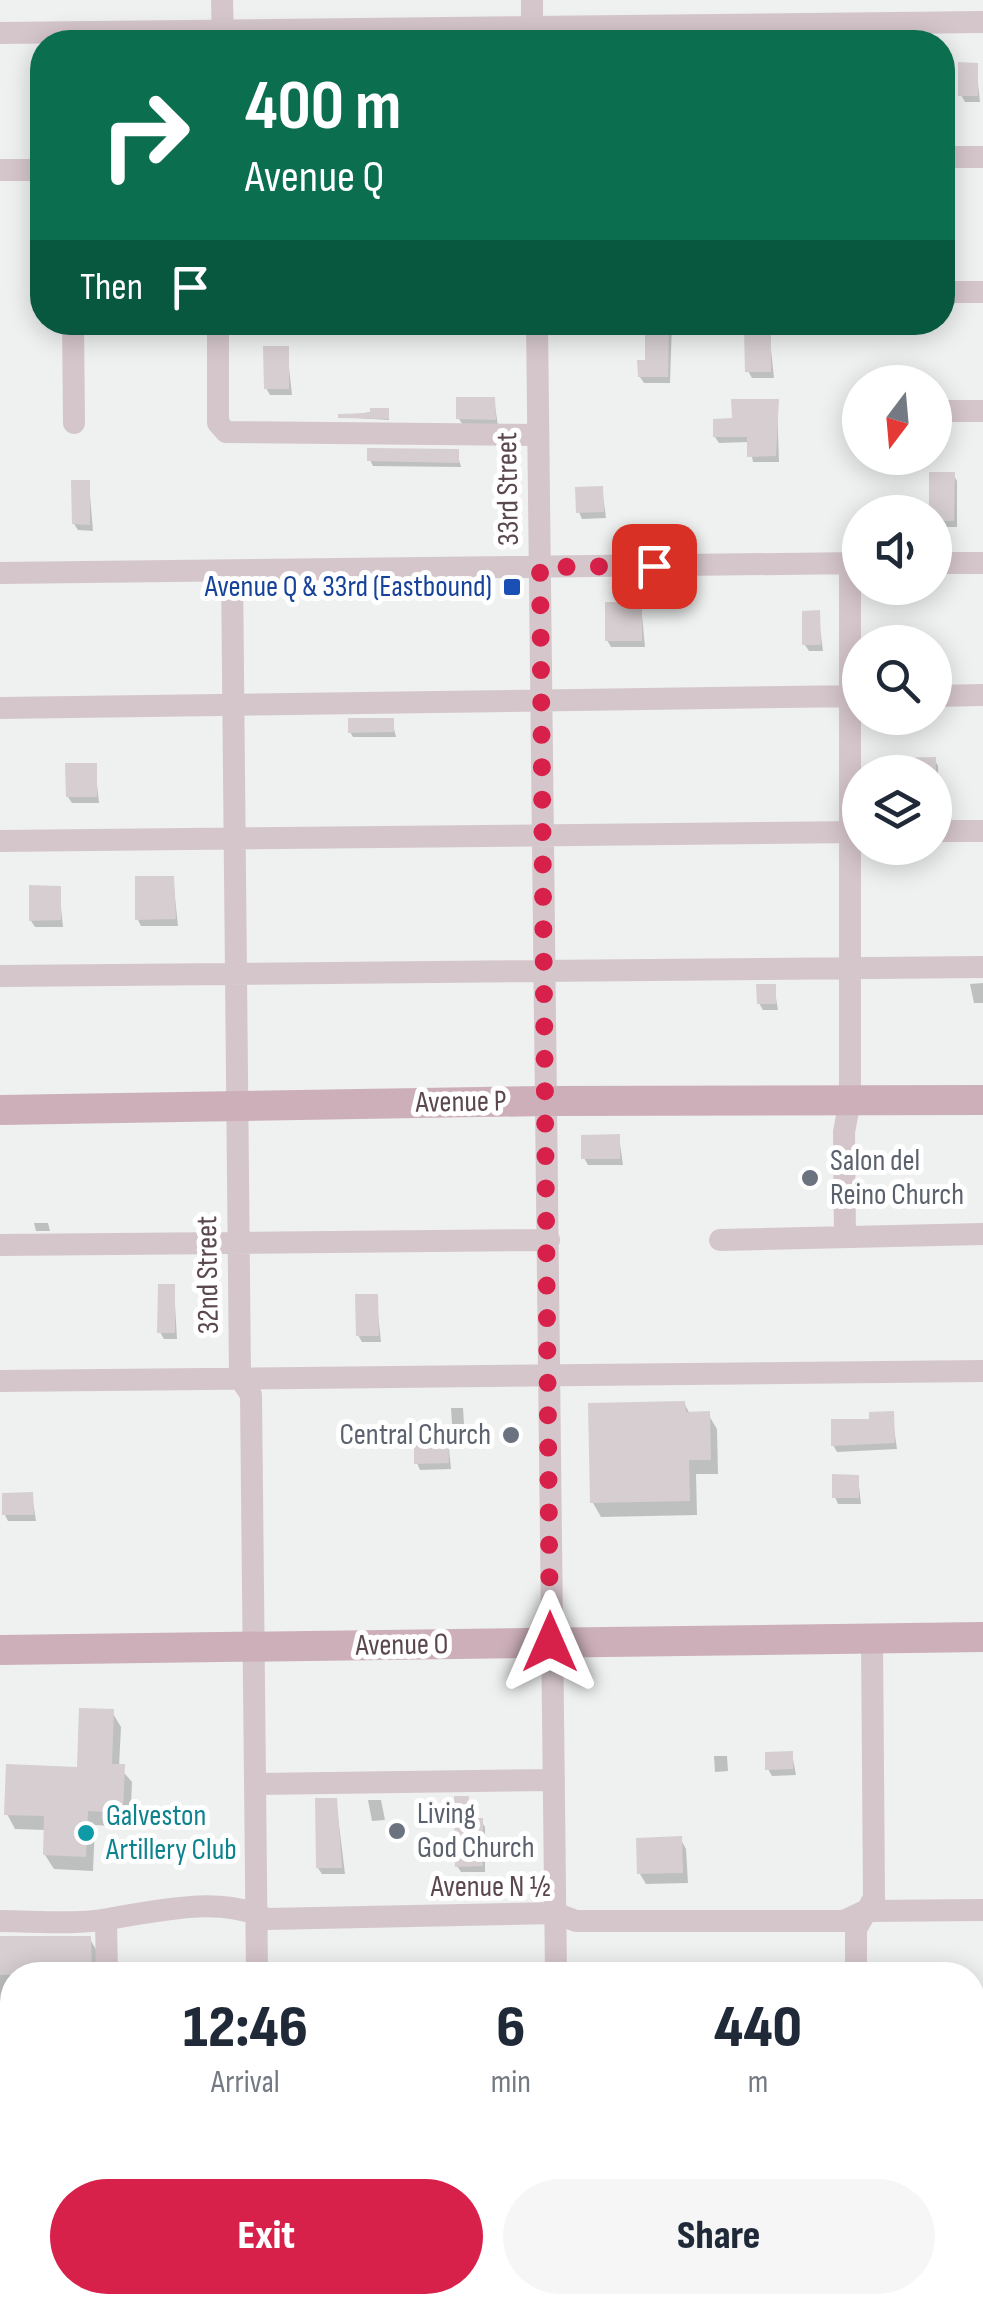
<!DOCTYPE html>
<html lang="en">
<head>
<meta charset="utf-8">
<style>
  :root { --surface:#fff; --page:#f6f6f7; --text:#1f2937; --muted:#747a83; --accent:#d8214a }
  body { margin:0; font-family:"Sofia Sans Condensed",sans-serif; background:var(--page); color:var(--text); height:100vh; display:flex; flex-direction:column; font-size:38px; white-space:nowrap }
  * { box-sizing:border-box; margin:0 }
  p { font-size:32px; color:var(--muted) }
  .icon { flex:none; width:55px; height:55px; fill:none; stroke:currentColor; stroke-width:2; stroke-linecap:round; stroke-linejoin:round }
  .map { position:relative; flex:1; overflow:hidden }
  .sheet { position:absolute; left:0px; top:1962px; width:985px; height:352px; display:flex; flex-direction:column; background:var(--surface); border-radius:40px 40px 0 0; box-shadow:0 5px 25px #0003 }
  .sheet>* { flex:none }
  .hud { position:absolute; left:30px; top:30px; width:925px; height:305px; border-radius:40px; box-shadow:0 5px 25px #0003; background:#0b6e4f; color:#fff; overflow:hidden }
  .needle { width:65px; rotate:196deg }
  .fabs { position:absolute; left:842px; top:365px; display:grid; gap:20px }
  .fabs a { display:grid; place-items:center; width:110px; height:110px; border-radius:50%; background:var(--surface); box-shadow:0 5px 25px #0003; font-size:50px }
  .pin { position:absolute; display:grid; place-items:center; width:85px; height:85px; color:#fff; margin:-42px; border-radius:20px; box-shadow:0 5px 15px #0006 }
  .me { position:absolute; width:110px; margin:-55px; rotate:0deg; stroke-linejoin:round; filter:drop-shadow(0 0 8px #0008) }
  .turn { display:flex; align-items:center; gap:35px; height:210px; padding:0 50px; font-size:45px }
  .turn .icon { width:130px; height:130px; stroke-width:2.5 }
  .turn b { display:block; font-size:70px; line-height:85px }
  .then { display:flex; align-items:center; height:95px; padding:0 50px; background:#0003; gap:20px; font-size:38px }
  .eta { display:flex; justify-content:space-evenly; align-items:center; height:170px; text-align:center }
  .eta b { font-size:60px; font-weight:800; line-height:70px }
  .button { display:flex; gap:20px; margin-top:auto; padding:20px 50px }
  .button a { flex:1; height:115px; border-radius:60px; background:var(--accent); color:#fff; font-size:40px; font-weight:800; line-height:115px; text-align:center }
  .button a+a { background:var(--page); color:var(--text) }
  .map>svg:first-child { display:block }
  .shadow { fill:#0003 }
  .building { fill:#d6ced0 }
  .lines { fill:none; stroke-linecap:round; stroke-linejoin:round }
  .minor { stroke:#d5c6cb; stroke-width:22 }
  .major { stroke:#ccafb8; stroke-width:30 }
  .route { stroke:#d8214a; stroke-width:18; stroke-dasharray:0 32.4 }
  .transit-dot { fill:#1a4fb4; stroke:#fff; stroke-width:4 }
  .worship-dot { fill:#6b7280; stroke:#fff; stroke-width:4 }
  .culture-dot { fill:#0f9aa8; stroke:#fff; stroke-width:4 }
  .labels { text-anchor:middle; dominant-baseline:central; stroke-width:10; stroke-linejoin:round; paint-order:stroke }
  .street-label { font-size:30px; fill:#5b474e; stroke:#fff }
  .transit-label { font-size:30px; fill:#164399; stroke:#fff; text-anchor:end }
  .worship-label { font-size:30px; fill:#5b616d; stroke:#fff; text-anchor:start }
  .culture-label { font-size:30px; fill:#0d838f; stroke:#fff; text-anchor:start }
</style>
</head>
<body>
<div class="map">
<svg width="983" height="2313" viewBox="0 0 983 2313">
  <rect width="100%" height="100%" fill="#eef1ef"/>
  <path class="shadow" d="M976,65L980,102H965L961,95Z
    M647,322H672L670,383H644L640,377L647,362Z
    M769,330L774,378H752L748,371Z
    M287,349L292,395H270L266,388Z
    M494,399L498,426L463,425L459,419Z
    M777,401L779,462H753L749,442L719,443L715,437L734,421Z
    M388,410L389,420L340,417V416Z
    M457,452L461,467L373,466L370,460Z
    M931,474H953L957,481V527H935Z
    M89,483L93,531L78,530L74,524Z
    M602,488L606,518L582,519L579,512Z
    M641,605L645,647H611L607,640Z
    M818,613L823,651H809L805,645Z
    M392,720L396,737H353L350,732Z
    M934,759L938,766L939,812H935V772H896V760Z
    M95,765L99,803H72L68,797Z
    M173,878L178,926H141L138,920Z
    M59,888L63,927H35L31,921Z
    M983,983V1003H974L970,984Z
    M774,986L778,1010H763L759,1003Z
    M619,1137L623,1165H588L584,1158Z
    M34,1223H48L50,1231H36Z
    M174,1287L177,1339H164L160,1332Z
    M376,1296L381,1342H362L358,1335Z
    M684,1403L690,1414H708L717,1429L718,1474H696L697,1515L601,1517L593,1503Z
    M451,1408H463L464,1424H452Z
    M892,1414L897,1449L837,1452L833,1445Z
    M447,1428L451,1469L420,1470L417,1463Z
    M858,1477L861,1504H838L835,1497Z
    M32,1495L36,1521H8L5,1515Z
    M112,1712L121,1727L119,1767L132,1782L130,1827L95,1825L93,1871L54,1869L45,1855L46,1830L15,1829L7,1814L79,1770Z
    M792,1754L796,1775L772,1776L768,1769Z
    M714,1756H727L728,1771L715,1772Z
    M467,1799L471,1821H481L485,1827V1872H461L457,1866Z
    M336,1800L345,1874H322L318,1868Z
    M368,1800H381L385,1820L372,1821Z
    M680,1838L686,1849L688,1883L646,1884L640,1874Z
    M0,1937L90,1939L98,1953L99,1975H12V2138H0Z"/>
  <path class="building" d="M958,62L978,63V96H958Z
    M645,322H669L668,377H638L637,360H645Z
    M744,328H771V372H745Z
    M263,346H289V389H264Z
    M456,397H495L496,420L456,419Z
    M731,399H779L776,456L747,457V437H713V419L732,418Z
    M370,408H389V419L338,418V414L370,413Z
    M367,448L459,449V463L367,461Z
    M929,472H955L954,521H935V512H929Z
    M71,480H90V525L72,524Z
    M603,486L604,512L576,513L575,487Z
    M605,602H642V641H605Z
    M820,610L821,645H802V611Z
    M348,718H394V732L348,733Z
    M936,757V772H894L893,758Z
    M65,763H97V797H66Z
    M135,876H174L176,919L135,920Z
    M29,885L61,886V920L29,921Z
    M756,984H776V1004H757Z
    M620,1134V1159H581V1135Z
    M158,1284H175V1333H157Z
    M355,1294H378L379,1336H356Z
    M685,1401L686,1412L710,1411L711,1460H689L690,1501L590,1503L588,1403Z
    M894,1411L895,1443L831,1446V1419H869V1412Z
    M414,1426H448L449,1463L414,1464Z
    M832,1474L859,1475V1498H832Z
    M33,1492L34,1515H2V1493Z
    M79,1708L114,1709L112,1764H125L123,1813L88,1811L86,1857L43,1855L44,1816L4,1815L6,1764L77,1767Z
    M793,1751V1769L765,1770V1752Z
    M454,1796H469V1818H483V1866L455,1867Z
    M315,1798H337L342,1868H316Z
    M682,1836L683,1873L637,1874L636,1838Z
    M0,1936H91L92,1975H0Z"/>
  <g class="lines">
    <path class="minor" d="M222,0L223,42
      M532,0V42
      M0,33L983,22
      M942,157H983
      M0,170H42
      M942,292H983
      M73,322L74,423
      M218,322V423L226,432L537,435
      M537,322L556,1975
      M935,411H983
      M935,563H983
      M232,571L240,1378L251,1395L257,1975
      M0,573L860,563
      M935,696L983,695
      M0,708L860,696
      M935,831H983
      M0,841L860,832
      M0,976L983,967
      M845,1237L844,1132L850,1100V563
      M720,1240L983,1234
      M0,1245L549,1240
      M0,1381L983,1371
      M256,1784L554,1780
      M106,1920L107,1975
      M0,1921C35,1921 74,1925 108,1919C157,1911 221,1895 267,1919L555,1913L576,1921H844L865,1911L983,1910
      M856,1975V1929L874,1898L872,1639
      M972,2043H983
      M972,2178H983
      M0,2190L12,2189
      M251,2302V2313
      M559,2302V2313
      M883,2313L983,2312"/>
    <path class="major" d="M0,1110L546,1101L983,1100
      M0,1650L983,1637"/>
  </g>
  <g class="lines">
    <path class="route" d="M550,1642L540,567L654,566"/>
  </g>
  <rect class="transit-dot" x="502" y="577" width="20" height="20" rx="5"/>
  <g class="worship-dot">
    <circle cx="810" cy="1178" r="10"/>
    <circle cx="511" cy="1435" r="10"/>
    <circle cx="397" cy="1831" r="10"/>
  </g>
  <circle class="culture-dot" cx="86" cy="1833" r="10"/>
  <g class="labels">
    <g class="street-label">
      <text transform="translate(508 489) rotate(-91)">33rd Street</text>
      <text transform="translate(461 1102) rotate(-1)">Avenue P</text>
      <text transform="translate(208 1275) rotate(-91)">32nd Street</text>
      <text transform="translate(402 1645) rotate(-1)">Avenue O</text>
      <text x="491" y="1887">Avenue N ½</text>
    </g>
    <g class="transit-label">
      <text x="492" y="587">Avenue Q &amp; 33rd (Eastbound)</text>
    </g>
    <g class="worship-label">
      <text x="830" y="1161">Salon del<tspan x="830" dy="34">Reino Church</tspan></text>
      <text x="491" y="1435" text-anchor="end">Central Church</text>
      <text x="417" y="1814">Living<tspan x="417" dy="34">God Church</tspan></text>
    </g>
    <g class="culture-label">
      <text x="106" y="1816">Galveston<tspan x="106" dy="34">Artillery Club</tspan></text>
    </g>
  </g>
</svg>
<div class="fabs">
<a><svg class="needle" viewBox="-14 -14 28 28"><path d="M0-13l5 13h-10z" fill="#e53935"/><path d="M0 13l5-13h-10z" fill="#747a83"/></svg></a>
<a><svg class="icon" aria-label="sound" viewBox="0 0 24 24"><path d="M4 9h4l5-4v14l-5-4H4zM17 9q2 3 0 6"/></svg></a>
<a><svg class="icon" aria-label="search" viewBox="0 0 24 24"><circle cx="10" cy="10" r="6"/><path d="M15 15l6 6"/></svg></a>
<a><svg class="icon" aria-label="layers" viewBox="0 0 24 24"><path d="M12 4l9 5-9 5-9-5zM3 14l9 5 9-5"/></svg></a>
</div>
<div class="pin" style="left:654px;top:566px;background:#d93025"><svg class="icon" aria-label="arrive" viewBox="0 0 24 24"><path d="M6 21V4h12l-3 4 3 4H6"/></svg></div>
<svg class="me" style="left:550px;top:1642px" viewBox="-20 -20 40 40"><path d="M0-17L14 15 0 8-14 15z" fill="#d8214a" stroke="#fff" stroke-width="4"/></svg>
<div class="hud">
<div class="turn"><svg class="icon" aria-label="right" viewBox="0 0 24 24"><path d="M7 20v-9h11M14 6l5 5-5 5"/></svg><div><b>400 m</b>Avenue Q</div></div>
<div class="then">Then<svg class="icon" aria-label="arrive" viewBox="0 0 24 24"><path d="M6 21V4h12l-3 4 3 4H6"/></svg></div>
</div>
<section class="sheet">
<div class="eta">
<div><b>12:46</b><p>Arrival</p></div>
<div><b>6</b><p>min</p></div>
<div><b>440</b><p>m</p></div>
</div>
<div class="button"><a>Exit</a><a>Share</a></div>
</section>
</div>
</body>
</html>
